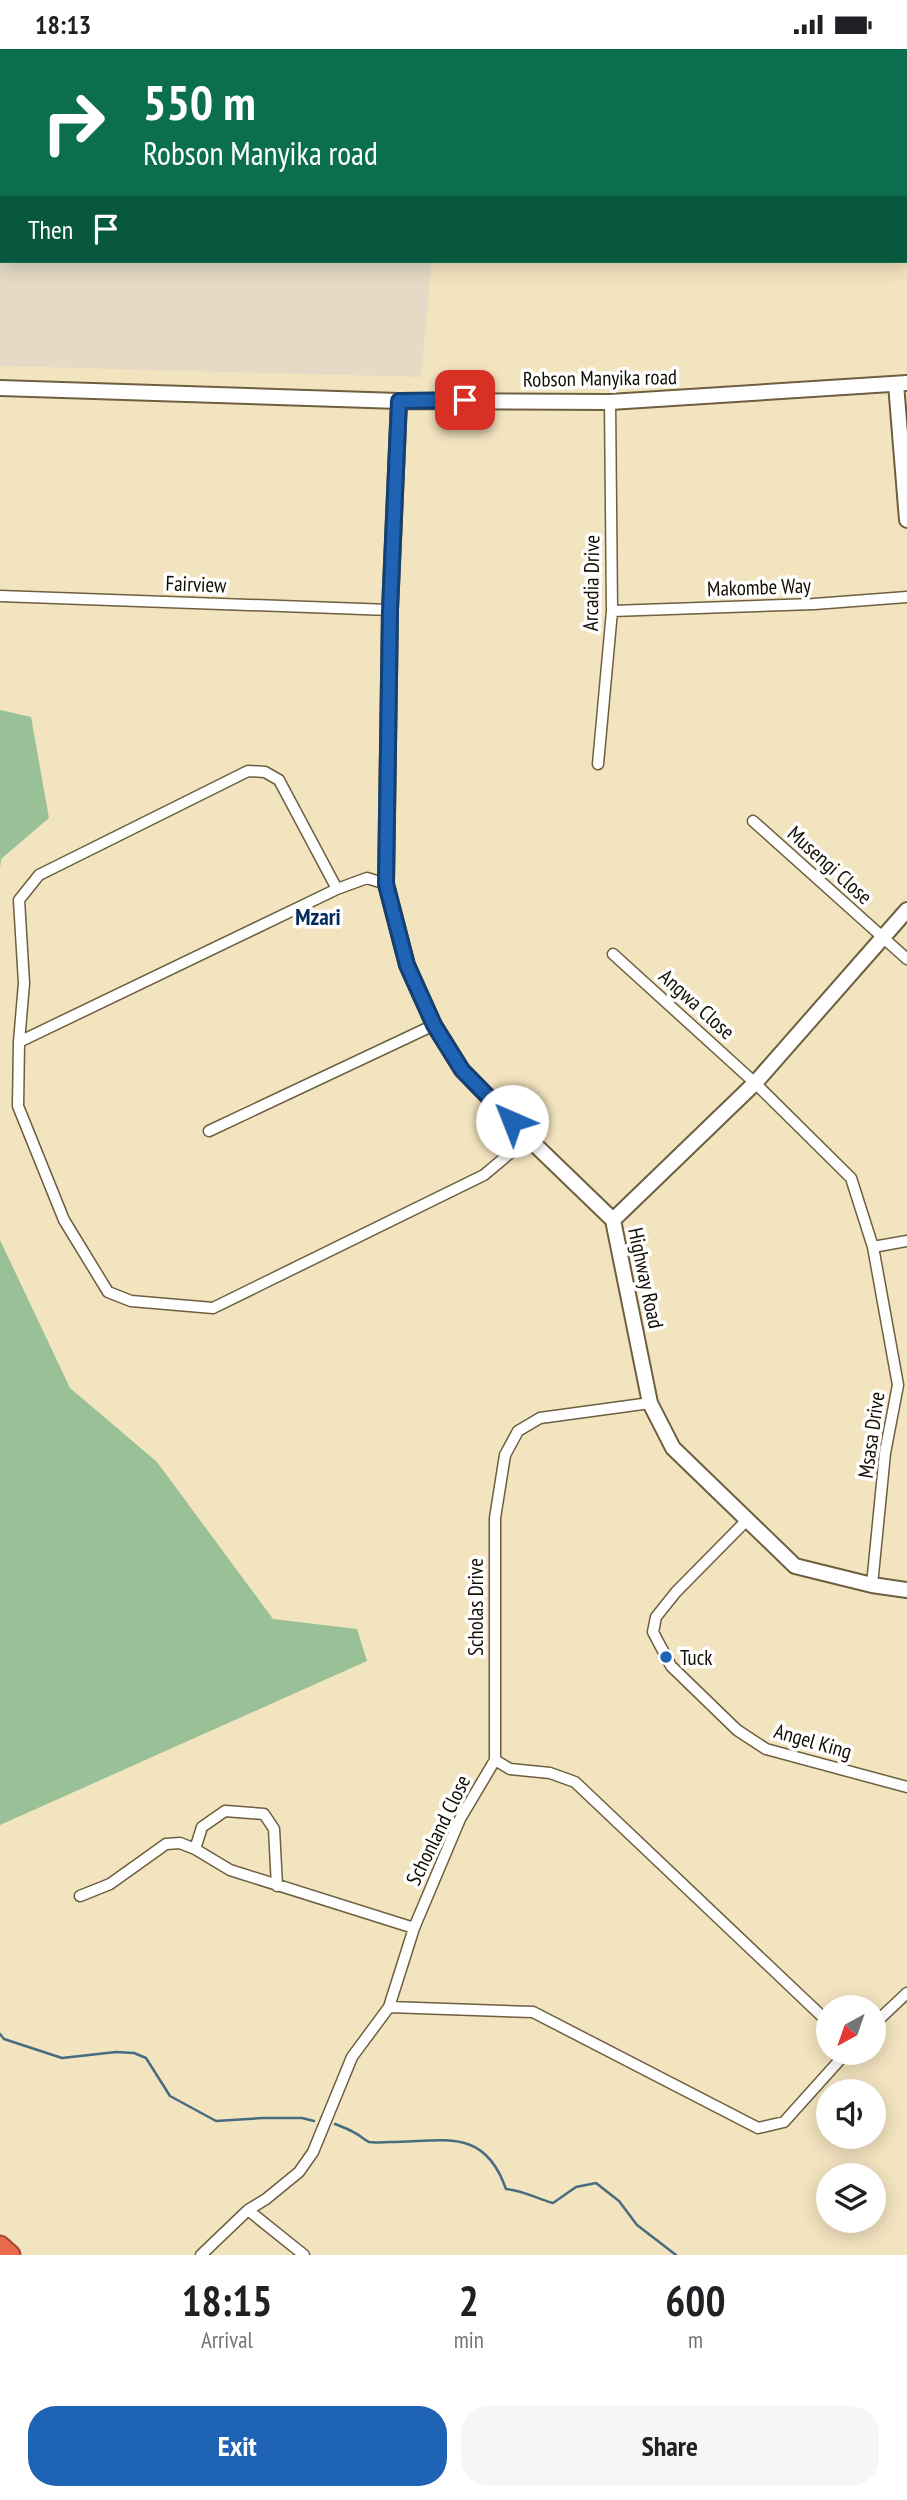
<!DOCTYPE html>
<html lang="en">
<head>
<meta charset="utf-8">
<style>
  :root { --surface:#fff; --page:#f6f6f6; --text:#202124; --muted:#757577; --accent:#1f63b4 }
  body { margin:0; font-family:"PT Sans Narrow",sans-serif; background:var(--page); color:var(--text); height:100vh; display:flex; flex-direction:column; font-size:26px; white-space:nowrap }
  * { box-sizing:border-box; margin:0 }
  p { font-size:23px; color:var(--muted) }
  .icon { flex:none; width:38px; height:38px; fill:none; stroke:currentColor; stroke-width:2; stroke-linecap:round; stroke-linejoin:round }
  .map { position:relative; height:2206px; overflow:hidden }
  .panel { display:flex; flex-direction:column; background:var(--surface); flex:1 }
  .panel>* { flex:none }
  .banner { position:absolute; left:0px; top:0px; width:908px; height:214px; box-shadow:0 4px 18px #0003; background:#0b6e4f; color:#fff; overflow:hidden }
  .needle { width:46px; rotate:220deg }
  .controls { position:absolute; left:816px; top:1946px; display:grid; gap:14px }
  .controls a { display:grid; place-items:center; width:70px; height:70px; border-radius:50%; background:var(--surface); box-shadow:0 4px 18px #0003; font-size:35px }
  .pin { position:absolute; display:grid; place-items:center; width:60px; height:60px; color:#fff; margin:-30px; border-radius:14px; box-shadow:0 4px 10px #0006 }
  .me { position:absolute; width:77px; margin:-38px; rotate:316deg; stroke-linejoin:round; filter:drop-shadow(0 0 5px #0008) }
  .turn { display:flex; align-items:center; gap:24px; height:147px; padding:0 28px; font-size:32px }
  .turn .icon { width:91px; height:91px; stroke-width:2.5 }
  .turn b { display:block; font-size:49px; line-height:60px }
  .then { display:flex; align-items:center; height:66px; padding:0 28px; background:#0003; gap:14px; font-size:26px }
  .eta { display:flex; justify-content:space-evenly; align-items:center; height:119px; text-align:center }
  .eta b { font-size:42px; font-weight:700; line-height:49px }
  .cta { display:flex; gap:14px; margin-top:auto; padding:14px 28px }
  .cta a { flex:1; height:80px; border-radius:28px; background:var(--accent); color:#fff; font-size:28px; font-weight:700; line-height:80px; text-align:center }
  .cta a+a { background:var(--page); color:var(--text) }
  .status { display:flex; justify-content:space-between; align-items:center; height:49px; padding:0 35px; background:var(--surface); direction:ltr }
  .status svg { height:19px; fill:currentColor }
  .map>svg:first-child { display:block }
  .education { fill:#e4dac5 }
  .green { fill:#99c096 }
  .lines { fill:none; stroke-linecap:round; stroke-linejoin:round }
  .stream { stroke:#466d7f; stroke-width:2.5 }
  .street-casing { stroke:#6d5f3f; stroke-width:13 }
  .secondary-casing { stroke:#6d5f3f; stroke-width:18 }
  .highway-casing { stroke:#9f4a32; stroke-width:23 }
  .street { stroke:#fff; stroke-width:10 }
  .secondary { stroke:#fff; stroke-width:14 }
  .highway { stroke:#ea6a4b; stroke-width:19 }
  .rail-casing { stroke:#363021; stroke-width:5 }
  .rail { stroke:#fff; stroke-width:2.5; stroke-dasharray:8; stroke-linecap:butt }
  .route-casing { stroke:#144075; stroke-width:18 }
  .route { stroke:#1f63b4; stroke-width:12 }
  .poi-dot { fill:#1f63b4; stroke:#fff; stroke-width:2.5 }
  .labels { text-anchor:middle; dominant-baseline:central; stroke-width:7; stroke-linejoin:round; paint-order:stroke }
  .street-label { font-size:21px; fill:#130e03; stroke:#fff }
  .poi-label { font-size:21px; fill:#130e03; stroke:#fff; text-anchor:start }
  .neighbourhood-label { font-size:23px; font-weight:bold; fill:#002a5c; stroke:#fff }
</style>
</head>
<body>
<div class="status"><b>18:13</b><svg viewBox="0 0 49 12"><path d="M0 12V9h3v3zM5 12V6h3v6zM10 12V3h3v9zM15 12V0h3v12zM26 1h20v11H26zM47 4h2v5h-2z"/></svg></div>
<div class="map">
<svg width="907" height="2206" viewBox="0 0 907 2206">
  <rect width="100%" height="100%" fill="#f3e4c0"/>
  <path class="education" d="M0,43L2,212H432L421,328L0,317Z"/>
  <path class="green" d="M0,661L31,668L49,769L1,810L0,820Z
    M0,1191L70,1339L157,1413L273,1570L357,1580L367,1612L0,1776Z"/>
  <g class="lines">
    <path class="stream" d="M0,1985L4,1990L62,2009L116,2003L134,2004L146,2009L170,2047L216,2072L263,2069H302L314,2072
      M335,2075C342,2078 349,2080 355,2084C360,2086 364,2091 369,2093C375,2094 384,2093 390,2093C443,2093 484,2077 506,2140C523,2141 537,2150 553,2154L576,2138L596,2134L619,2152L637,2176L676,2206"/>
    <g class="street-casing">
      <path id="street" d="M0,547L390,561
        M612,562L814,555L907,548
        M598,715L612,562L610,353
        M753,772L907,910
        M386,835L367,829L337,840L19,993L18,1057L64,1171L108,1243L131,1252L213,1259L484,1126L528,1089
        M613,905L755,1034L851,1129L873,1198L898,1336L885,1404L872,1536
        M19,993L24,934L19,851L39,826L248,722L265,723L279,731L337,840
        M209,1082L434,976
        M873,1198L907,1192
        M746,1472L676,1543L656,1568L653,1583L671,1617L737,1681L766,1700L907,1738
        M495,1711V1469L505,1406L518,1382L540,1369L650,1354
        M277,1837L274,1780L264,1765L225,1762L202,1778L195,1800L230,1821L414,1879
        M80,1847L110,1835L166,1795L180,1794L195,1800
        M389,1958L533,1963L758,2079L784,2073L846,2004
        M873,1976L907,1944
        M248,2161L304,2206
        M201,2206L248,2161L266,2150L299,2123L313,2103L352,2008L389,1958L414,1879L460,1770L495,1711L510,1720L550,1724L575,1733L828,1973"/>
    </g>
    <g class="secondary-casing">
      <path id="secondary" d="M896,335L907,471
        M0,339L399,352L610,353L907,334
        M399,352L390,561L386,835L407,916L434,976L462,1021L528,1089L613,1171L650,1354L673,1399L795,1517L872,1536L907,1541
        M613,1171L755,1034L907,861"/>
    </g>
    <g class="highway-casing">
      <path id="highway" d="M0,2197L10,2206"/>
    </g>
    <use href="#street" class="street"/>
    <use href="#secondary" class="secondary"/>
    <use href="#highway" class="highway"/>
    <g class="rail-casing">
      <path id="rail" d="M0,16H2
        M906,170H907
        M906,188H907"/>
    </g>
    <use href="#rail" class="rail"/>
  </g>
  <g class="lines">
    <g class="route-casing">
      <path id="route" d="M465,351L399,352L390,561L386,835L407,916L434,976L462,1021L512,1072"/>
    </g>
    <use href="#route" class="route"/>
  </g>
  <circle class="poi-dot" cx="666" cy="1608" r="7"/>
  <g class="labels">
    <g class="street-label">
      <text transform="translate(600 329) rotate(-1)">Robson Manyika road</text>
      <text transform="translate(591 534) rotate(-89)">Arcadia Drive</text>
      <text transform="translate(196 535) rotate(2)">Fairview</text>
      <text transform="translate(759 538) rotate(-2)">Makombe Way</text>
      <text transform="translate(830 816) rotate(42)">Musengi Close</text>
      <text transform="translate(697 955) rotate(42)">Angwa Close</text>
      <text transform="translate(646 1229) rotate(78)">Highway Road</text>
      <text transform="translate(871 1386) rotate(-82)">Msasa Drive</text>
      <text transform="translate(475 1558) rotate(-90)">Scholas Drive</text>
      <text transform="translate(813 1692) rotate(16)">Angel King</text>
      <text transform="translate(438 1781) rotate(-64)">Schonland Close</text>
    </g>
    <g class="poi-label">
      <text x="680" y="1608">Tuck</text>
    </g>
    <g class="neighbourhood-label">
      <text x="318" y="867">Mzari</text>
    </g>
  </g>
</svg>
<div class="controls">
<a><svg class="needle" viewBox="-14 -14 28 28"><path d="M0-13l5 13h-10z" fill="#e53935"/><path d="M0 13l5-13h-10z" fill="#757577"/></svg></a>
<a><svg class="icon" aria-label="sound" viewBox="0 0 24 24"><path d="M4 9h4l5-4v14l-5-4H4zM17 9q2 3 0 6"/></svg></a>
<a><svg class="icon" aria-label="layers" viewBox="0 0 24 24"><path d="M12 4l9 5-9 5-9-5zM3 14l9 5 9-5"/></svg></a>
</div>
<div class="pin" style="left:465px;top:351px;background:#d93025"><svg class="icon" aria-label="arrive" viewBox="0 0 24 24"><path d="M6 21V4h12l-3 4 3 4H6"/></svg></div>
<svg class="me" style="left:512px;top:1072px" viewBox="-20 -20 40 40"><circle r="19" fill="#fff"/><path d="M0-13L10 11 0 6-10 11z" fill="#1f63b4"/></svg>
<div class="banner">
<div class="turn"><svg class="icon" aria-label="right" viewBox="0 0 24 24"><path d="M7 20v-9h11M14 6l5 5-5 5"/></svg><div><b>550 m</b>Robson Manyika road</div></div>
<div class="then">Then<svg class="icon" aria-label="arrive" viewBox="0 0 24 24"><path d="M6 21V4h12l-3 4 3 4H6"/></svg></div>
</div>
</div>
<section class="panel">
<div class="eta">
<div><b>18:15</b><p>Arrival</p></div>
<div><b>2</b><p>min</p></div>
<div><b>600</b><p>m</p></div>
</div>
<div class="cta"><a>Exit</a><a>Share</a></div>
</section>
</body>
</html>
